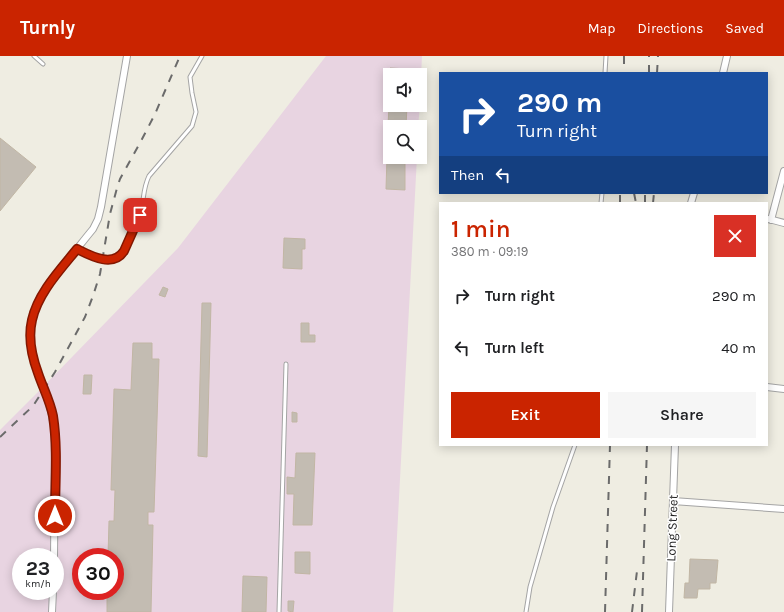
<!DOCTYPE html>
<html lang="en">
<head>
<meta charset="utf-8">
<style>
  :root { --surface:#fff; --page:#f6f6f6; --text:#202124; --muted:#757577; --accent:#ca2400 }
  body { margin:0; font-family:Karla,sans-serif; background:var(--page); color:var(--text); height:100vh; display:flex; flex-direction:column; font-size:15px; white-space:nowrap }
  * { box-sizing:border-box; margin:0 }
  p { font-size:13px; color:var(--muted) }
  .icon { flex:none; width:22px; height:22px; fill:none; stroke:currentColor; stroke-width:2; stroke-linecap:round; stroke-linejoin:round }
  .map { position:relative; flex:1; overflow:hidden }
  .side { position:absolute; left:439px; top:146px; width:329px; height:244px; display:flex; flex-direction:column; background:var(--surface); border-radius:0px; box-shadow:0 2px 10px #0003 }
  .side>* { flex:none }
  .banner { position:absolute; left:439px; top:16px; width:329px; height:122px; border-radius:0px; box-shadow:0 2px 10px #0003; background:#1a4fa0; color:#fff; overflow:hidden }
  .buttons { position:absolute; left:383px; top:12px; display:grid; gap:8px }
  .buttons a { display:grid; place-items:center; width:44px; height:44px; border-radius:0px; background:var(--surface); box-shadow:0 2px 10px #0003; font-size:20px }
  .speed { position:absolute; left:12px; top:492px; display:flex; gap:8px; font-size:20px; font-weight:700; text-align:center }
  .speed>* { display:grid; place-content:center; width:52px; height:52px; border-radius:50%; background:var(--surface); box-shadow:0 2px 10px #0003; line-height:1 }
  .speed small { font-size:10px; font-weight:400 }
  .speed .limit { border:6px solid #d22; background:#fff; color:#111 }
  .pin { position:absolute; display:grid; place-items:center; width:34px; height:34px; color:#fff; margin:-17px; border-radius:8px; box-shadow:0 2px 6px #0006 }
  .me { position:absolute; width:44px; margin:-22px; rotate:0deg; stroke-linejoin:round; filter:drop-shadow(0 0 3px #0008) }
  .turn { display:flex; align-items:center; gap:14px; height:84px; padding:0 12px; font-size:18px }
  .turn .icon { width:52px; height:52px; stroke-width:2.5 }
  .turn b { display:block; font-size:28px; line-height:34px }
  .then { display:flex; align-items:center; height:38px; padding:0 12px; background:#0003; gap:8px; font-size:15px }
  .round { display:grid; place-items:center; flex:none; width:42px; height:42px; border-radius:0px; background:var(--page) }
  .headline { display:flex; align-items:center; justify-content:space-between; height:68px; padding:0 12px }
  h1 { font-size:24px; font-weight:600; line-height:30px; color:var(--accent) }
  .primary-button { display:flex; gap:8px; margin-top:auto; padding:8px 12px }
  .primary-button a { flex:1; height:46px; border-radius:0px; background:var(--accent); color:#fff; font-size:16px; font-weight:600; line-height:46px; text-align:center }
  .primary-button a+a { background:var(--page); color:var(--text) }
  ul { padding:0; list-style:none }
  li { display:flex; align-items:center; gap:12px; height:52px; padding:0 12px }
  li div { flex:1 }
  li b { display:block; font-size:15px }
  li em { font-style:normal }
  header { display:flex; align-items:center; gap:24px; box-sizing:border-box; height:56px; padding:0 20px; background:var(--accent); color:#fff }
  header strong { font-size:19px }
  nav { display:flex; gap:22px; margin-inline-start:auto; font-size:14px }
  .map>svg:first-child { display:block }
  .industrial { fill:#e8d4e1; fill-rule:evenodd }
  .building { fill:#c3bcb2; stroke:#c1b6a4 }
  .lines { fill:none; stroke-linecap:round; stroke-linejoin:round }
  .service-casing { stroke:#a4a4a4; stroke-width:5 }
  .minor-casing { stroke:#a4a4a4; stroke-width:8 }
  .service { stroke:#fff; stroke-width:3 }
  .minor { stroke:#fff; stroke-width:6 }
  .rail { stroke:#6b6b6b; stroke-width:2; stroke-dasharray:8 8; stroke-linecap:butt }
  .minor-bridge-casing { stroke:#a4a4a4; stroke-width:8; stroke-linecap:butt }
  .minor-bridge { stroke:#fff; stroke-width:6 }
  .route-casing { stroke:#831700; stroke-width:10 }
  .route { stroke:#ca2400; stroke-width:7 }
  .labels { text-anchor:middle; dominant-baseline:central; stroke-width:3; stroke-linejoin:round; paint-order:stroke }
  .street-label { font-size:13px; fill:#1d1d1d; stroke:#fff }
</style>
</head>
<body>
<header>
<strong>Turnly</strong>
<nav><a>Map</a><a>Directions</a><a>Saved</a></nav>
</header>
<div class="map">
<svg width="784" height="556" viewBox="0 0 784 556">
  <rect width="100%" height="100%" fill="#efede2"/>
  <path class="industrial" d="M326,0H422L420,40V19H390V49H420L418,71H390V101H417L393,556H0V374L38,336L178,192ZM21,501H55V535H21ZM81,501H115V535H81Z"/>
  <path class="building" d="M390,12L408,13V19H390Z
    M389,49H407L406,71H388Z
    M0,82L36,111L0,155Z
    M387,101H405V134L386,133Z
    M284,182L305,183V193H302V213L283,212Z
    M163,231L168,233L165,241L159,239Z
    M202,247H211L207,401L198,400Z
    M301,267H309V279H315V286H301Z
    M133,287H152V303H159L154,456H148V469H153L151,556H107V535H115V501H108L109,465H114L115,434H111L114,333L131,334Z
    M84,319H92L91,338H83Z
    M292,356L297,357V366H292Z
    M296,397H315L312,469H293L294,438H287V421L295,422Z
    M295,496H310V518L295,517Z
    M690,503L718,504L716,527H710V533H698L697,542H684L685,527H689Z
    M243,520L267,521L266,556H242Z
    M288,545H294L293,556L288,555Z"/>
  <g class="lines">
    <g class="service-casing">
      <path id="service" d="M34,0L43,8
        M605,17L606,0
        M601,147L602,137
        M77,193C90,199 111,211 123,197C127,192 129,185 131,180C135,170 140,161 142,150C144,139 144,130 149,120L192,70L196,56L192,37L190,21L202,0
        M279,556L286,308
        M526,556L530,531L553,451L575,389"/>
    </g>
    <g class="minor-casing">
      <path id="minor" d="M723,17L727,0
        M691,147L694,137
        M769,163L784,167
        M771,164L784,115
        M38,318C35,307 31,294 30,282C29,253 47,230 64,209C74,197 83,185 93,173L98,163L101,151L127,0
        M767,331L784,333
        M47,340L52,359L55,377V403L54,501
        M673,445L784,453
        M52,556L53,535
        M669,556L675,389"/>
    </g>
    <use href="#service" class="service"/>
    <use href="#minor" class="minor"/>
    <path class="rail" d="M624,0V17
      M649,17V0
      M657,17L658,0
      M634,137L636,147
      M620,147V137
      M645,147V137
      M653,147L654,137
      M0,381L33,350L55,316L85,261L93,240L100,218L110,158L117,132L120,123L140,87L155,58L180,0
      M605,556L610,389
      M632,556L637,515
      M642,556L647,389"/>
    <g class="minor-bridge-casing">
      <path id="minor-bridge" d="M38,318L47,340"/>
    </g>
    <use href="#minor-bridge" class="minor-bridge"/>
  </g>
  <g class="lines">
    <g class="route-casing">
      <path id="route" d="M55,460C55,427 58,393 53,360C50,345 43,332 38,317C32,301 28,281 32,264C38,237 60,214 77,193C91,200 113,212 124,195L140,159"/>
    </g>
    <use href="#route" class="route"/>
  </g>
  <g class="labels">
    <g class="street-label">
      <text transform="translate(672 472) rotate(-88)">Long Street</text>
    </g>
  </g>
</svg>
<div class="buttons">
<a><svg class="icon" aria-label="sound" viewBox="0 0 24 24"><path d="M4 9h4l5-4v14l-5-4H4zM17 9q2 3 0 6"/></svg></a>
<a><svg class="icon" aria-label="search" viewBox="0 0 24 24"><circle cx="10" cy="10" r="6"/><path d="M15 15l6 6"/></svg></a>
</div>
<div class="speed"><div>23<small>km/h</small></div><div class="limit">30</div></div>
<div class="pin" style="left:140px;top:159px;background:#d93025"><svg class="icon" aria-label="arrive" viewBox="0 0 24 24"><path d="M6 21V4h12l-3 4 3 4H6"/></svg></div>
<svg class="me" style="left:55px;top:460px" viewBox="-20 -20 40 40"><circle r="17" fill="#ca2400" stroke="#fff" stroke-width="3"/><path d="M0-11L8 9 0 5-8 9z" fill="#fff"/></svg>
<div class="banner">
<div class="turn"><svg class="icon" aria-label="right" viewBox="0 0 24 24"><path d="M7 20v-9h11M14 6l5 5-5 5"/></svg><div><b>290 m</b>Turn right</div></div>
<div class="then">Then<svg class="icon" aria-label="left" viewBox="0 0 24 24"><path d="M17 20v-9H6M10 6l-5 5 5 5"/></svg></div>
</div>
<section class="side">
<div class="headline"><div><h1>1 min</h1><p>380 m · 09:19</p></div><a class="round" style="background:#d93025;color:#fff"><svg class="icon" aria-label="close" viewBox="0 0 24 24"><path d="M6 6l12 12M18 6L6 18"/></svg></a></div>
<ul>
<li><svg class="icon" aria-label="right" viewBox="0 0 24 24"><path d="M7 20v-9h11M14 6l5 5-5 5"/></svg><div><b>Turn right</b></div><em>290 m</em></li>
<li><svg class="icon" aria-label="left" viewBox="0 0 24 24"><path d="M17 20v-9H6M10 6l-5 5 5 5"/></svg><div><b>Turn left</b></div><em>40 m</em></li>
</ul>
<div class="primary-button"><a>Exit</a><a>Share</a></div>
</section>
</div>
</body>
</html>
